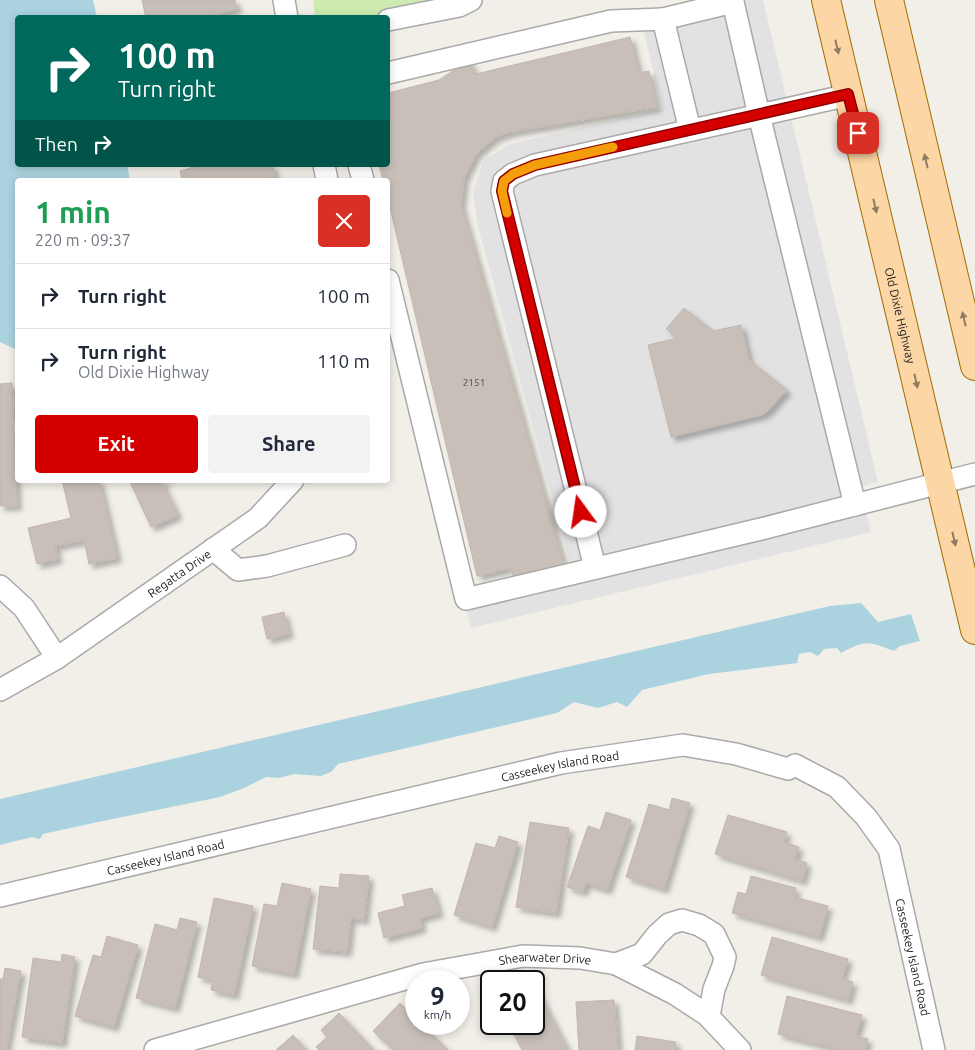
<!DOCTYPE html>
<html lang="en">
<head>
<meta charset="utf-8">
<style>
  :root { --surface:#fff; --page:#f2f2f3; --text:#1f2937; --muted:#747a83; --line:#e0e1e3; --accent:#d40000 }
  body { margin:0; font-family:Ubuntu,sans-serif; background:var(--page); color:var(--text); height:100vh; display:flex; flex-direction:column; font-size:19px; white-space:nowrap }
  * { box-sizing:border-box; margin:0 }
  p { font-size:16px; color:var(--muted) }
  .icon { flex:none; width:28px; height:28px; fill:none; stroke:currentColor; stroke-width:2; stroke-linecap:round; stroke-linejoin:round }
  .map { position:relative; flex:1; overflow:hidden }
  .details { position:absolute; left:15px; top:178px; width:375px; height:305px; display:flex; flex-direction:column; background:var(--surface); border-radius:5px; box-shadow:0 2px 8px #0003 }
  .details>* { flex:none }
  .banner { position:absolute; left:15px; top:15px; width:375px; height:152px; border-radius:5px; box-shadow:0 2px 8px #0003; background:#00695c; color:#fff; overflow:hidden }
  .speed { position:absolute; left:405px; top:970px; display:flex; gap:10px; font-size:25px; font-weight:700; text-align:center }
  .speed>* { display:grid; place-content:center; width:65px; height:65px; border-radius:50%; background:var(--surface); box-shadow:0 2px 8px #0003; line-height:1 }
  .speed small { font-size:12px; font-weight:400 }
  .speed .limit { border:2px solid #111; border-radius:8px; background:#fff; color:#111 }
  .pin { position:absolute; display:grid; place-items:center; width:42px; height:42px; color:#fff; margin:-21px; border-radius:10px; box-shadow:0 2px 8px #0006 }
  .me { position:absolute; width:55px; margin:-28px; rotate:346deg; stroke-linejoin:round; filter:drop-shadow(0 0 4px #0008) }
  .turn { display:flex; align-items:center; gap:18px; height:105px; padding:0 20px; font-size:22px }
  .turn .icon { width:65px; height:65px; stroke-width:2.5 }
  .turn b { display:block; font-size:35px; line-height:42px }
  .then { display:flex; align-items:center; height:48px; padding:0 20px; background:#0003; gap:10px; font-size:19px }
  .round { display:grid; place-items:center; flex:none; width:52px; height:52px; border-radius:5px; background:var(--page) }
  .summary { display:flex; align-items:center; justify-content:space-between; height:85px; padding:0 20px }
  h1 { font-size:30px; font-weight:700; line-height:38px; color:#1e9e55 }
  .cta { display:flex; gap:10px; margin-top:auto; padding:10px 20px }
  .cta a { flex:1; height:58px; border-radius:5px; background:var(--accent); color:#fff; font-size:20px; font-weight:700; line-height:58px; text-align:center }
  .cta a+a { background:var(--page); color:var(--text) }
  ul { padding:0; list-style:none }
  li { display:flex; align-items:center; gap:15px; height:65px; padding:0 20px; border-top:1px solid var(--line) }
  li div { flex:1 }
  li b { display:block; font-size:19px }
  li em { font-style:normal }
  .map>svg:first-child { display:block }
  .grass { fill:#cdebb0 }
  .parking { fill:#e2e2e2 }
  .water { fill:#aad3df }
  .building { fill:#c7bfb8; stroke:#c4b6ab; filter:url(#shadow) }
  .lines { fill:none; stroke-linecap:round; stroke-linejoin:round }
  .minor-casing { stroke:#a9a9a9; stroke-width:24 }
  .major-casing { stroke:#a06b00; stroke-width:30 }
  .minor { stroke:#fff; stroke-width:21 }
  .major { stroke:#fcd6a4; stroke-width:28 }
  .oneway { fill:#8f7c63 }
  .route-casing { stroke:#8a0000; stroke-width:12 }
  .route { stroke:#d40000; stroke-width:9 }
  .slow { stroke:#f59e0b; stroke-width:9 }
  .labels { text-anchor:middle; dominant-baseline:central; stroke-width:4.5; stroke-linejoin:round; paint-order:stroke }
  .number-label { font-size:10px; fill:#4b4948 }
  .street-label { font-size:12px; fill:#222; stroke:#fff }
</style>
</head>
<body>
<div class="map">
<svg width="975" height="1050" viewBox="0 0 975 1050">
  <defs>
    <filter id="shadow"><feDropShadow dx="4.5" dy="4.5" stdDeviation="2.5" flood-color="#0004"/></filter>
  </defs>
  <rect width="100%" height="100%" fill="#f2efe9"/>
  <path class="grass" d="M313,0H435L434,5L365,18L315,17Z"/>
  <path class="parking" d="M725,0H763L878,482L860,487L871,532L471,628L462,591L571,566L478,227L473,192L483,161L510,144L662,109L641,19Z"/>
  <path class="water" d="M0,0H93L97,17L18,18V165H127L130,180H18L17,350L0,342Z
    M861,603L878,622L911,614L920,641L900,646L894,651C867,641 866,640 841,653L837,648L824,649L818,656L810,652L799,654L797,663L709,674L642,690L627,707L617,702L598,708L574,702L557,713L338,764L331,772L321,776L294,774L279,778L266,777L244,788L220,797L98,822L43,834L40,839L32,837L0,845V799L830,606Z"/>
  <path class="building" d="M142,0H235L237,9L202,18H146Z
    M630,37L639,73L649,71L657,107L511,132L496,137L476,154L464,178L461,205L564,565L513,577L511,568L477,576L388,199V180H383L379,165H388V93L439,80L469,60L476,74Z
    M201,165H272L276,177L266,180H182L180,171Z
    M684,308L713,331L741,325L749,360L787,390L767,412L761,415L671,437L648,345L678,338L666,329Z
    M12,383L17,506H0V384Z
    M62,480H99L117,558L89,564L84,540L55,546L58,559L37,564L28,528L71,518Z
    M129,480H168L162,483L178,515L151,527Z
    M284,612L289,634L267,639L262,617Z
    M672,798L690,803L664,889L626,877L649,804L669,810Z
    M606,812L631,820L607,890L586,883L583,892L567,887L588,826L600,830Z
    M728,815L787,832L784,842L799,847L795,859L807,863L802,881L715,854Z
    M530,822L569,828L556,913L516,907Z
    M499,836L518,842L492,927L454,915L476,843L495,848Z
    M340,874L369,876L364,920L351,918L347,952L313,949L320,886L339,888Z
    M751,876L796,888L794,897L828,906L819,937L732,913L738,892L746,894Z
    M282,883L311,889L294,974L252,966L264,904L277,906Z
    M432,888L439,913L420,918L422,928L384,938L378,913L405,906L402,895Z
    M214,898L253,906L234,995L211,990L213,980L198,977Z
    M180,918L197,922L175,1008L136,998L155,924L177,930Z
    M107,936L138,945L114,1027L75,1016L93,955L101,957Z
    M772,937L848,959L842,979L853,982L848,1000L761,975Z
    M62,954L75,957L62,1043L22,1037L33,958L61,962Z
    M5,968L21,971L6,1050H0V979H3Z
    M534,984L568,1050H522L509,1024H534Z
    M787,996L862,1015L856,1036L868,1039L865,1050H841L778,1034Z
    M614,1000L618,1050H579L576,1002Z
    M400,1003L416,1019V1024H421L448,1050H393L373,1031Z
    M339,1013L374,1050H319L316,1047L327,1037L321,1030Z
    M293,1035L307,1050H276Z
    M637,1036L676,1042L675,1050H635Z"/>
  <g class="lines">
    <g class="minor-casing">
      <g id="minor">
        <path d="M284,0L287,18"/>
        <path d="M388,20L459,6L471,0"/>
        <path d="M388,73L611,21L663,19"/>
        <path d="M690,130L663,19L733,2L759,115L855,505"/>
        <path d="M324,165L327,180"/>
        <path d="M359,165L363,180"/>
        <path d="M388,280L466,599L761,529L975,474"/>
        <path d="M213,549L238,570L267,566L345,545"/>
        <path d="M595,568L502,191L504,181L513,174L535,165L849,95"/>
        <path d="M0,586L24,608L57,658"/>
        <path id="s1" d="M0,690L57,658L258,518L293,480"/>
        <path id="s2" d="M0,896L561,763L683,745L736,754L788,769L795,765L837,787L866,817L889,849L934,1050"/>
        <path d="M616,964L642,954L657,935L669,924L682,920L699,925L714,934L725,957L723,966L714,989L709,1016"/>
        <path id="s3" d="M155,1050L423,974L523,956L580,958L616,964L675,994L707,1015L740,1050"/>
      </g>
    </g>
    <g class="major-casing">
      <g id="major">
        <path id="s4" d="M826,0L975,630"/>
        <path d="M889,0L975,366"/>
      </g>
    </g>
    <use href="#minor" class="minor"/>
    <use href="#major" class="major"/>
  </g>
  <defs><path id="oneway-solid" d="M-6-.8H1V-3.2L6.5 0L1 3.2V.8H-6Z" transform="scale(1.25)"/></defs>
  <g class="oneway">
    <use href="#oneway-solid" transform="translate(837 47) rotate(77)"/>
    <use href="#oneway-solid" transform="translate(926 161) rotate(-103)"/>
    <use href="#oneway-solid" transform="translate(875 206) rotate(77)"/>
    <use href="#oneway-solid" transform="translate(964 319) rotate(-103)"/>
    <use href="#oneway-solid" transform="translate(916 381) rotate(77)"/>
    <use href="#oneway-solid" transform="translate(954 539) rotate(77)"/>
  </g>
  <g class="lines">
    <g class="route-casing">
      <path id="route" d="M581,512L502,191L504,181L513,174L535,165L848,94L858,133"/>
    </g>
    <use href="#route" class="route"/>
    <path class="slow" d="M507,213L502,191L504,181L513,174L535,165L613,147"/>
  </g>
  <g class="labels">
    <g class="number-label">
      <text x="474" y="382">2151</text>
    </g>
    <g class="street-label">
      <text stroke="none"><textPath href="#s4" startOffset="324">Old Dixie Highway</textPath></text>
      <text stroke="none"><textPath href="#s1" startOffset="214">Regatta Drive</textPath></text>
      <text stroke="none"><textPath href="#s2" startOffset="575">Casseekey Island Road</textPath></text>
      <text stroke="none"><textPath href="#s2" startOffset="170">Casseekey Island Road</textPath></text>
      <text stroke="none"><textPath href="#s2" startOffset="1055">Casseekey Island Road</textPath></text>
      <text stroke="none"><textPath href="#s3" startOffset="402">Shearwater Drive</textPath></text>
    </g>
  </g>
</svg>
<div class="speed"><div>9<small>km/h</small></div><div class="limit">20</div></div>
<div class="pin" style="left:858px;top:133px;background:#d93025"><svg class="icon" aria-label="arrive" viewBox="0 0 24 24"><path d="M6 21V4h12l-3 4 3 4H6"/></svg></div>
<svg class="me" style="left:581px;top:512px" viewBox="-20 -20 40 40"><circle r="19" fill="#fff"/><path d="M0-13L10 11 0 6-10 11z" fill="#d40000"/></svg>
<div class="banner">
<div class="turn"><svg class="icon" aria-label="right" viewBox="0 0 24 24"><path d="M7 20v-9h11M14 6l5 5-5 5"/></svg><div><b>100 m</b>Turn right</div></div>
<div class="then">Then<svg class="icon" aria-label="right" viewBox="0 0 24 24"><path d="M7 20v-9h11M14 6l5 5-5 5"/></svg></div>
</div>
<section class="details">
<div class="summary"><div><h1>1 min</h1><p>220 m · 09:37</p></div><a class="round" style="background:#d93025;color:#fff"><svg class="icon" aria-label="close" viewBox="0 0 24 24"><path d="M6 6l12 12M18 6L6 18"/></svg></a></div>
<ul>
<li><svg class="icon" aria-label="right" viewBox="0 0 24 24"><path d="M7 20v-9h11M14 6l5 5-5 5"/></svg><div><b>Turn right</b></div><em>100 m</em></li>
<li><svg class="icon" aria-label="right" viewBox="0 0 24 24"><path d="M7 20v-9h11M14 6l5 5-5 5"/></svg><div><b>Turn right</b><p>Old Dixie Highway</p></div><em>110 m</em></li>
</ul>
<div class="cta"><a>Exit</a><a>Share</a></div>
</section>
</div>
</body>
</html>
